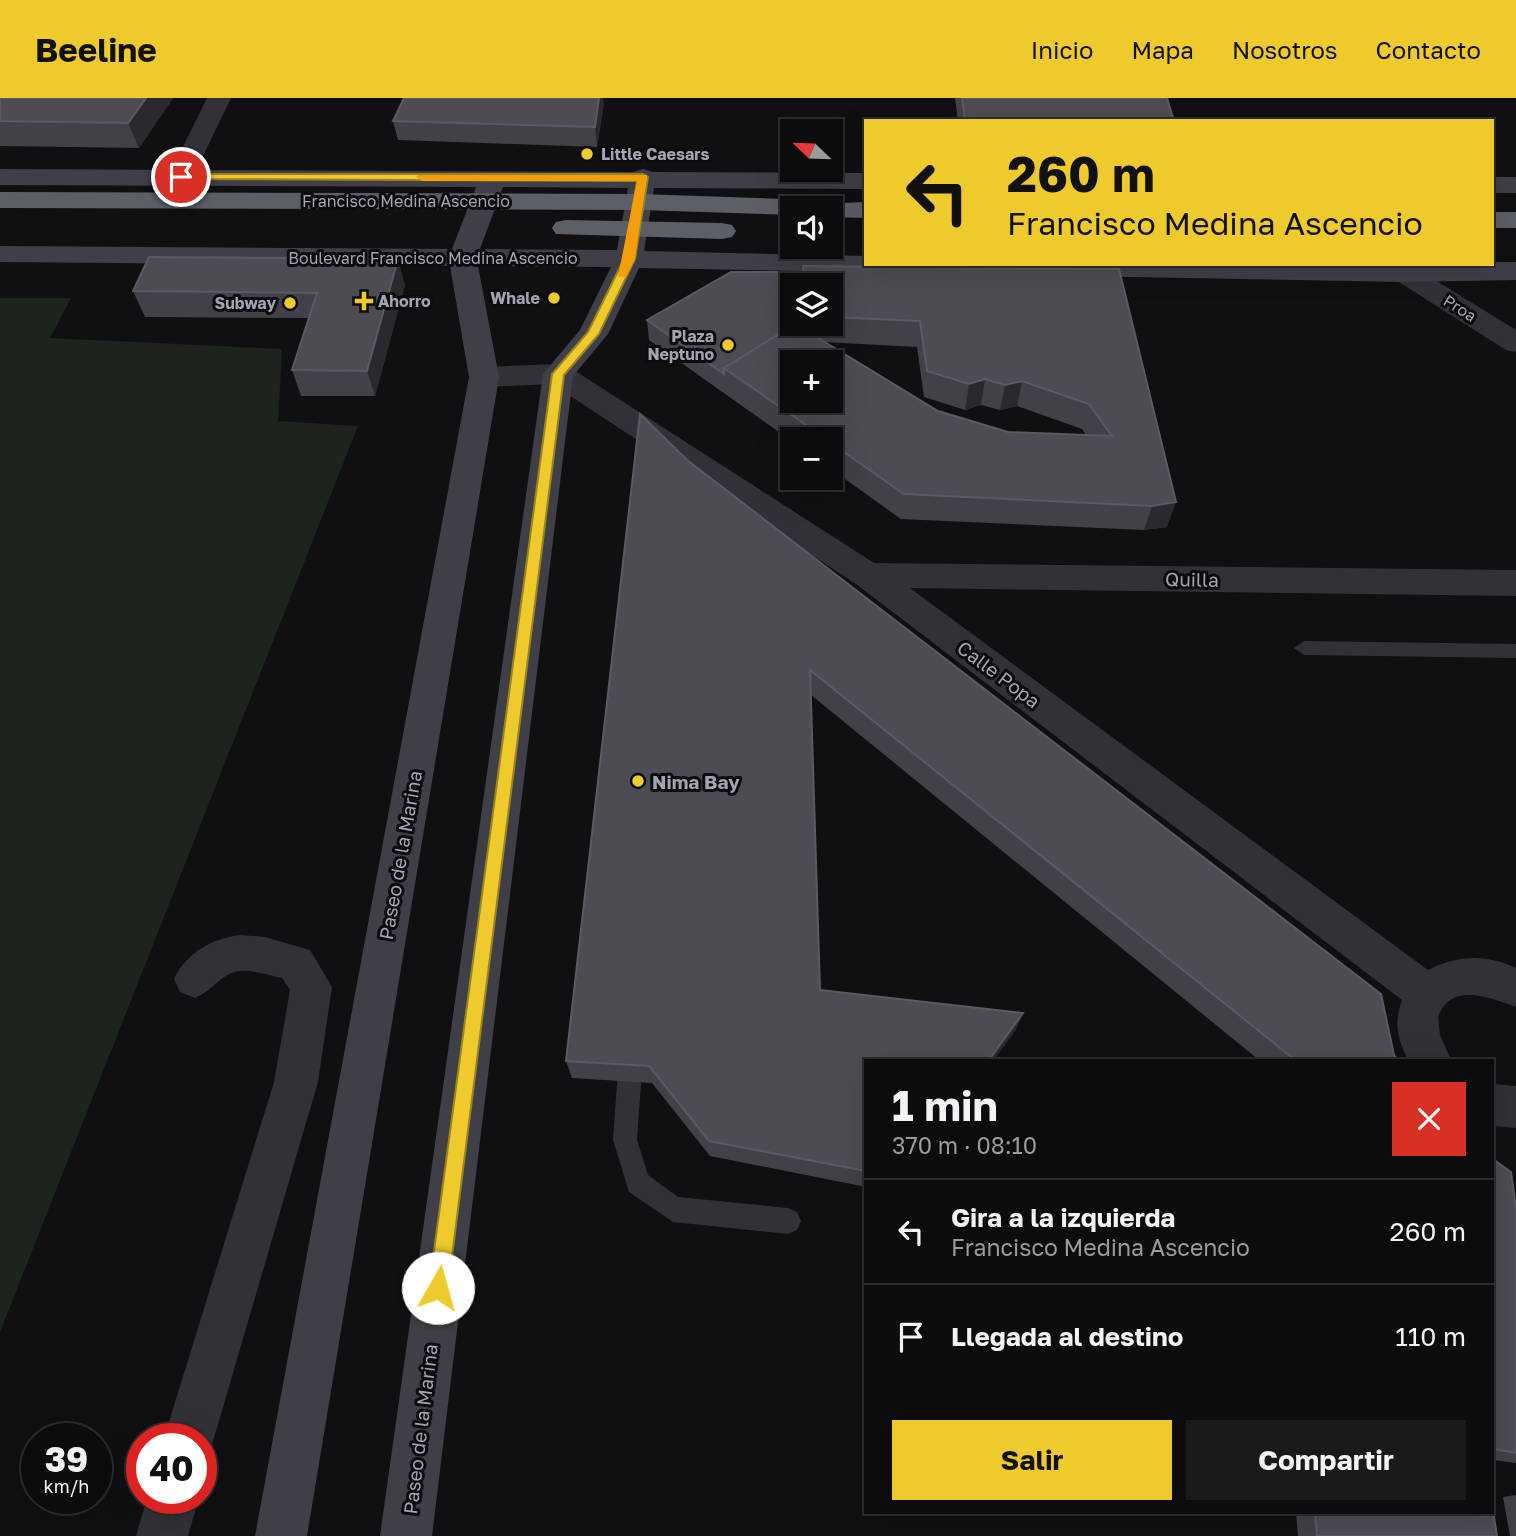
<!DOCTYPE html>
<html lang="es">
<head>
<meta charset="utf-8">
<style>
  :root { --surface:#0c0c0e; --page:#1a1a1c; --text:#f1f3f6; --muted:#9a9b9e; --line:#2c2c2e; --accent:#eeca2c }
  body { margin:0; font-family:"Golos Text",sans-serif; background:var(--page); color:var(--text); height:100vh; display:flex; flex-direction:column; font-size:26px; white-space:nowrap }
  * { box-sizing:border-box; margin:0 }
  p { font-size:23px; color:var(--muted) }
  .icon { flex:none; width:38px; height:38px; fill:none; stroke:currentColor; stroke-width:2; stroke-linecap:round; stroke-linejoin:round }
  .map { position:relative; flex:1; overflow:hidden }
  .panel { position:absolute; left:864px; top:961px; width:630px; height:455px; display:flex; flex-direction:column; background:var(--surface); border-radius:0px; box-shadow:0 7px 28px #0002,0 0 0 2px var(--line) }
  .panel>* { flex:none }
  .banner { position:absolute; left:864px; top:21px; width:630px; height:147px; border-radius:0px; box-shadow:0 7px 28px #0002,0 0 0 2px var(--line); background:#eeca2c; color:#111; overflow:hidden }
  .needle { width:46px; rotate:293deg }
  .controls { position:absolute; left:780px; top:21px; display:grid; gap:14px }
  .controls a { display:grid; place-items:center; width:63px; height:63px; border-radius:0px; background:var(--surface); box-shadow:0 7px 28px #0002,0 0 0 2px var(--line); font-size:35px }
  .speed { position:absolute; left:21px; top:1325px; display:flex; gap:14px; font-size:35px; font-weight:700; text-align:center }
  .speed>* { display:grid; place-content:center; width:91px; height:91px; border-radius:50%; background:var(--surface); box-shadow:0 7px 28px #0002,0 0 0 2px var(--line); line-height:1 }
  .speed small { font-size:18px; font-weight:400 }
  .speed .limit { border:10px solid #d22; background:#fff; color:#111 }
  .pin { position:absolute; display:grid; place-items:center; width:60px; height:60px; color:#fff; margin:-30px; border:4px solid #fff; border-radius:50%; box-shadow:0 2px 7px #0007 }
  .me { position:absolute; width:77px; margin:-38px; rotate:7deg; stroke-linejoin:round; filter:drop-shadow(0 0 5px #0008) }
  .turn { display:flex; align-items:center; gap:24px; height:147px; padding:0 28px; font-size:32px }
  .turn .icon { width:91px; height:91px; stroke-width:2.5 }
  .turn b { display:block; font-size:49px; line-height:60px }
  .round { display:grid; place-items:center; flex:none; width:74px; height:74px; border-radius:0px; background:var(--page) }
  .head { display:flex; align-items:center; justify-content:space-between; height:119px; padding:0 28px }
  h1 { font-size:42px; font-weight:700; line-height:52px }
  .button { display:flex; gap:14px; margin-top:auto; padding:14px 28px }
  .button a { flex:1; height:80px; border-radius:0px; background:var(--accent); color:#111; font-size:28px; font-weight:700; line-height:80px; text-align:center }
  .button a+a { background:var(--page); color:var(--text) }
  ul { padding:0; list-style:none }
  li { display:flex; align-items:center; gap:21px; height:105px; padding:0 28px; border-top:2px solid var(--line) }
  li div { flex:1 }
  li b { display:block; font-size:26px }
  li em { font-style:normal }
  header { display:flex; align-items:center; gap:42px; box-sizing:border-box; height:98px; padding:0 35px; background:var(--accent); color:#111 }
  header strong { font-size:33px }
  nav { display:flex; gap:38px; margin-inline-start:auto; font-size:24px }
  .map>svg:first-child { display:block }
  .green { fill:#1d241e }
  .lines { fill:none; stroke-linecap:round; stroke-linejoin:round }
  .lane { fill:#313137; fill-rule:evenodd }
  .street { fill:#313137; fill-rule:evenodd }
  .secondary { fill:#3f4047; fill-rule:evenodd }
  .highway { fill:#5d5f67; fill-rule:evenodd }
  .wall { fill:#424147; fill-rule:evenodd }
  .shaded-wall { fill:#2a292d }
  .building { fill:#4d4c53; stroke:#5a5a62; stroke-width:2; fill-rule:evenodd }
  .route { fill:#eeca2c; stroke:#9b831d; stroke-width:2 }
  .slow { fill:#f59e0b }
  .poi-dot { fill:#eeca2c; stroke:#0c0b0d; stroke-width:2.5 }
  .labels { text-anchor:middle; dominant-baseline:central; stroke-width:6; stroke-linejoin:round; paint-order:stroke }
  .far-poi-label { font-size:16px; font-weight:bold; fill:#a2a4b2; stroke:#0c0b0d; text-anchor:end }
  .far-street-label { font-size:16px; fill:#a2a4b2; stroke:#0c0b0d }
  .street-label { font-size:19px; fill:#a2a4b2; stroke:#0c0b0d }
  .poi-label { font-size:19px; font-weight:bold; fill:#a2a4b2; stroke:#0c0b0d; text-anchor:start }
</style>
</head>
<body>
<header>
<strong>Beeline</strong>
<nav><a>Inicio</a><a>Mapa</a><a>Nosotros</a><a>Contacto</a></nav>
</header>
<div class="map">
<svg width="1516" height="1438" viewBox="0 0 1516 1438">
  <rect width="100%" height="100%" fill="#101012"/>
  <path class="green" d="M0,200H71L50,240L282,251L278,323L358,328L0,1234Z"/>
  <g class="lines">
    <path class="lane" d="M1304,543L1516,546V560L1304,557L1294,550Z
      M631,947L639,950L643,958L637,1042L648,1077L678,1099L788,1110L797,1114L801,1123L797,1132L788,1136L673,1124L629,1094L613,1042L619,958L623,950Z"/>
    <path class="street" d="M207,0H231L190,85H172L168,79Z
      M1404,166L1414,169L1516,232V254L1506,252L1394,181L1390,175L1394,169Z
      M558,266L569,269L874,465L1516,472V498L910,490L1428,872C1458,857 1485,856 1516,870V909C1491,900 1451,883 1438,919L1440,937L1451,962H1408C1397,940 1394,925 1402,902L856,486L552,286L484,289L473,286L469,279L473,272L484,269Z
      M240,837L265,839L310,852L332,889L318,984L214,1340L207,1358L201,1360V1340H164L274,984L290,892L282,880C268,877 246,869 232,875C218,880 212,893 195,900L180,894L174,881C187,854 212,841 240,837Z
      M1493,986L1516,988V1030L1493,1028Z
      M147,1400H199L188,1438H136Z"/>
    <path class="secondary" d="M0,71L633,74L643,71L653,74L866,75V91L654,90L644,153L866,158V166L1516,164V182L1404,184L639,170L608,236L573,278L432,1438H380L543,276L580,232L611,169L478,168L499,279L307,1438H255L469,279L450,168L0,164V148L452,151L476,89L0,87ZM503,89L628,90L617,152L480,151Z
      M1493,79H1516V95H1493Z"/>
    <path class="highway" d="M0,94L640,96L811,102L821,106L866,104V120L831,119V110H793V117L640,112L0,110Z
      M1493,114H1516V130H1493Z
      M566,122L722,125L732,127L736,133L732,139L722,141L556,136L552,130L556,124Z
      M1015,166H1055L1058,170L1054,176L1044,179L1019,172Z"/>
  </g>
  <path class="wall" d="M0,0H173L139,50L0,48Z
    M955,0H1167L1174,23H958Z
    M604,5L597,49L398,42L393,23Z
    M803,168L1119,171L1167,429L1144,432L901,421L831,371V341H793V344L649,242L647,222L803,174ZM831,187V226H793ZM824,244L917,249L924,299L965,312L981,307L1000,312L1017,308L1082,331L1086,337L1008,334L938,313Z
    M405,187L375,298H301L292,272L309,220L145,219L133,193Z
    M687,362L1394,957L1398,962H1259L811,597L820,892L1023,915L1015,933L866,962V1089L710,1058L652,985L572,980L566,963Z
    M1493,1061L1516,1109V1365L1493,1362Z
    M1516,1397V1438H1510L1503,1399Z
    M1296,1414H1493L1497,1438H1298Z"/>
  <path class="shaded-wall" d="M146,0H173L139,50L128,25Z
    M599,0H603L604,5L597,49L595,29Z
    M398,161L405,187L375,298L367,273Z
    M803,226H808L807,243L728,273Z
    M985,281L981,307L965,312L969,286Z
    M1022,283L1017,308L1000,312L1005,287Z
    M1176,404L1167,429L1144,432L1152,408Z
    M1023,915L1015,933L994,962H989Z"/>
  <path class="building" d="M0,0H146L128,25L0,23Z
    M404,0H599L595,29L393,23Z
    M962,0H1167L1174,23H965Z
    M149,159L398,161L367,273L292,272L317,195L133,193Z
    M803,168L1119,171L1176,404L1152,408L904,396L831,345V341H826L724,270L795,226L938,313L1008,334L1112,338L1089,306L1022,283L1005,287L985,281L969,286L927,273L920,223L831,219V187H805ZM793,264H831V303H793Z
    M731,174H803L804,187H793V226H795L724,270V276L647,222Z
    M640,316L687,362L1381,896L1394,957L1398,962H1295L810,572L820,892L1023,915L989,962H866V1073L709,1043L649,968L566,963Z
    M1493,1061L1511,1074L1516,1109V1355L1493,1351Z
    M1493,1412L1497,1438H1317L1315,1414H1493Z"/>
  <path class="route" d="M181,76H643L648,79L635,161L599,236L564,277L448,1190L445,1197L438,1200L431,1197L429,1190L552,276L588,234L624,161L637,83L177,81L175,79Z"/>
  <path class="slow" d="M418,77H647L635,161L626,179H618L637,83H422L416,79Z"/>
  <g class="poi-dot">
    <circle cx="587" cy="56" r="7"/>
    <circle cx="554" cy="200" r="7"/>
    <path d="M360.5 192.5h7v7h7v7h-7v7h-7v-7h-7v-7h7z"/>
    <circle cx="290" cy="205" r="7"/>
    <circle cx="728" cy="247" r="7"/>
    <circle cx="638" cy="683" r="7"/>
  </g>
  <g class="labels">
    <g class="far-poi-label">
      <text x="601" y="56" text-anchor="start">Little Caesars</text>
      <text x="540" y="200">Whale</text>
      <text x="378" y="203" text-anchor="start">Ahorro</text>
      <text x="276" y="205">Subway</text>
      <text x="714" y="238">Plaza<tspan x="714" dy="18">Neptuno</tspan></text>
    </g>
    <g class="far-street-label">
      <text x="406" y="103">Francisco Medina Ascencio</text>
      <text x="433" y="160">Boulevard Francisco Medina Ascencio</text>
      <text transform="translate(1460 210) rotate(32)">Proa</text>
    </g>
    <g class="street-label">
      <text transform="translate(1192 481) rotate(1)">Quilla</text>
      <text transform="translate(999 576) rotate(37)">Calle Popa</text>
      <text transform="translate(400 757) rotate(-80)">Paseo de la Marina</text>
      <text transform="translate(420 1331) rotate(-83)">Paseo de la Marina</text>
    </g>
    <g class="poi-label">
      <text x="652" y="683">Nima Bay</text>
    </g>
  </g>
</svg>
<div class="controls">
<a><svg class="needle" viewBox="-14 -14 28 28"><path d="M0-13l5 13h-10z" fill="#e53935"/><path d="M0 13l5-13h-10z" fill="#9a9b9e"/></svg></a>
<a><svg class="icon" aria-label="sound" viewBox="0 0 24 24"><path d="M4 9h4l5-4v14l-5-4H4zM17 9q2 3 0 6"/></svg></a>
<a><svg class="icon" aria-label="layers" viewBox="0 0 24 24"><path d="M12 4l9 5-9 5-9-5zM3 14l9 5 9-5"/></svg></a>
<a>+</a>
<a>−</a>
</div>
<div class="speed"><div>39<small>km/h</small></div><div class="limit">40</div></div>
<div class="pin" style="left:181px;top:79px;background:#d93025"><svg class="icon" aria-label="arrive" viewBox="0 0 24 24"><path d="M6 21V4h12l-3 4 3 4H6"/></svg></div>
<svg class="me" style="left:438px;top:1190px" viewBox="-20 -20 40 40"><circle r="19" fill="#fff"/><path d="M0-13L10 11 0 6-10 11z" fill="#eeca2c"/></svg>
<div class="banner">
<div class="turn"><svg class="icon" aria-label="left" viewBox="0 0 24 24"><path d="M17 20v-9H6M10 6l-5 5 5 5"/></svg><div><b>260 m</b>Francisco Medina Ascencio</div></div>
</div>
<section class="panel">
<div class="head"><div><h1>1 min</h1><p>370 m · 08:10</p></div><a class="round" style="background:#d93025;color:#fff"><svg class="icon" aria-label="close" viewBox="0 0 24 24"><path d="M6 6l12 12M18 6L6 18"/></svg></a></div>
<ul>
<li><svg class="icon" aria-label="left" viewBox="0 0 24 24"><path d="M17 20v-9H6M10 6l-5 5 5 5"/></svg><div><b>Gira a la izquierda</b><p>Francisco Medina Ascencio</p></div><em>260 m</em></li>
<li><svg class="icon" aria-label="arrive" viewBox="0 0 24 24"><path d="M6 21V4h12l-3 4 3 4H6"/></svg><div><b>Llegada al destino</b></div><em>110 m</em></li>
</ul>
<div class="button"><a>Salir</a><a>Compartir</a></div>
</section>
</div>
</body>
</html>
